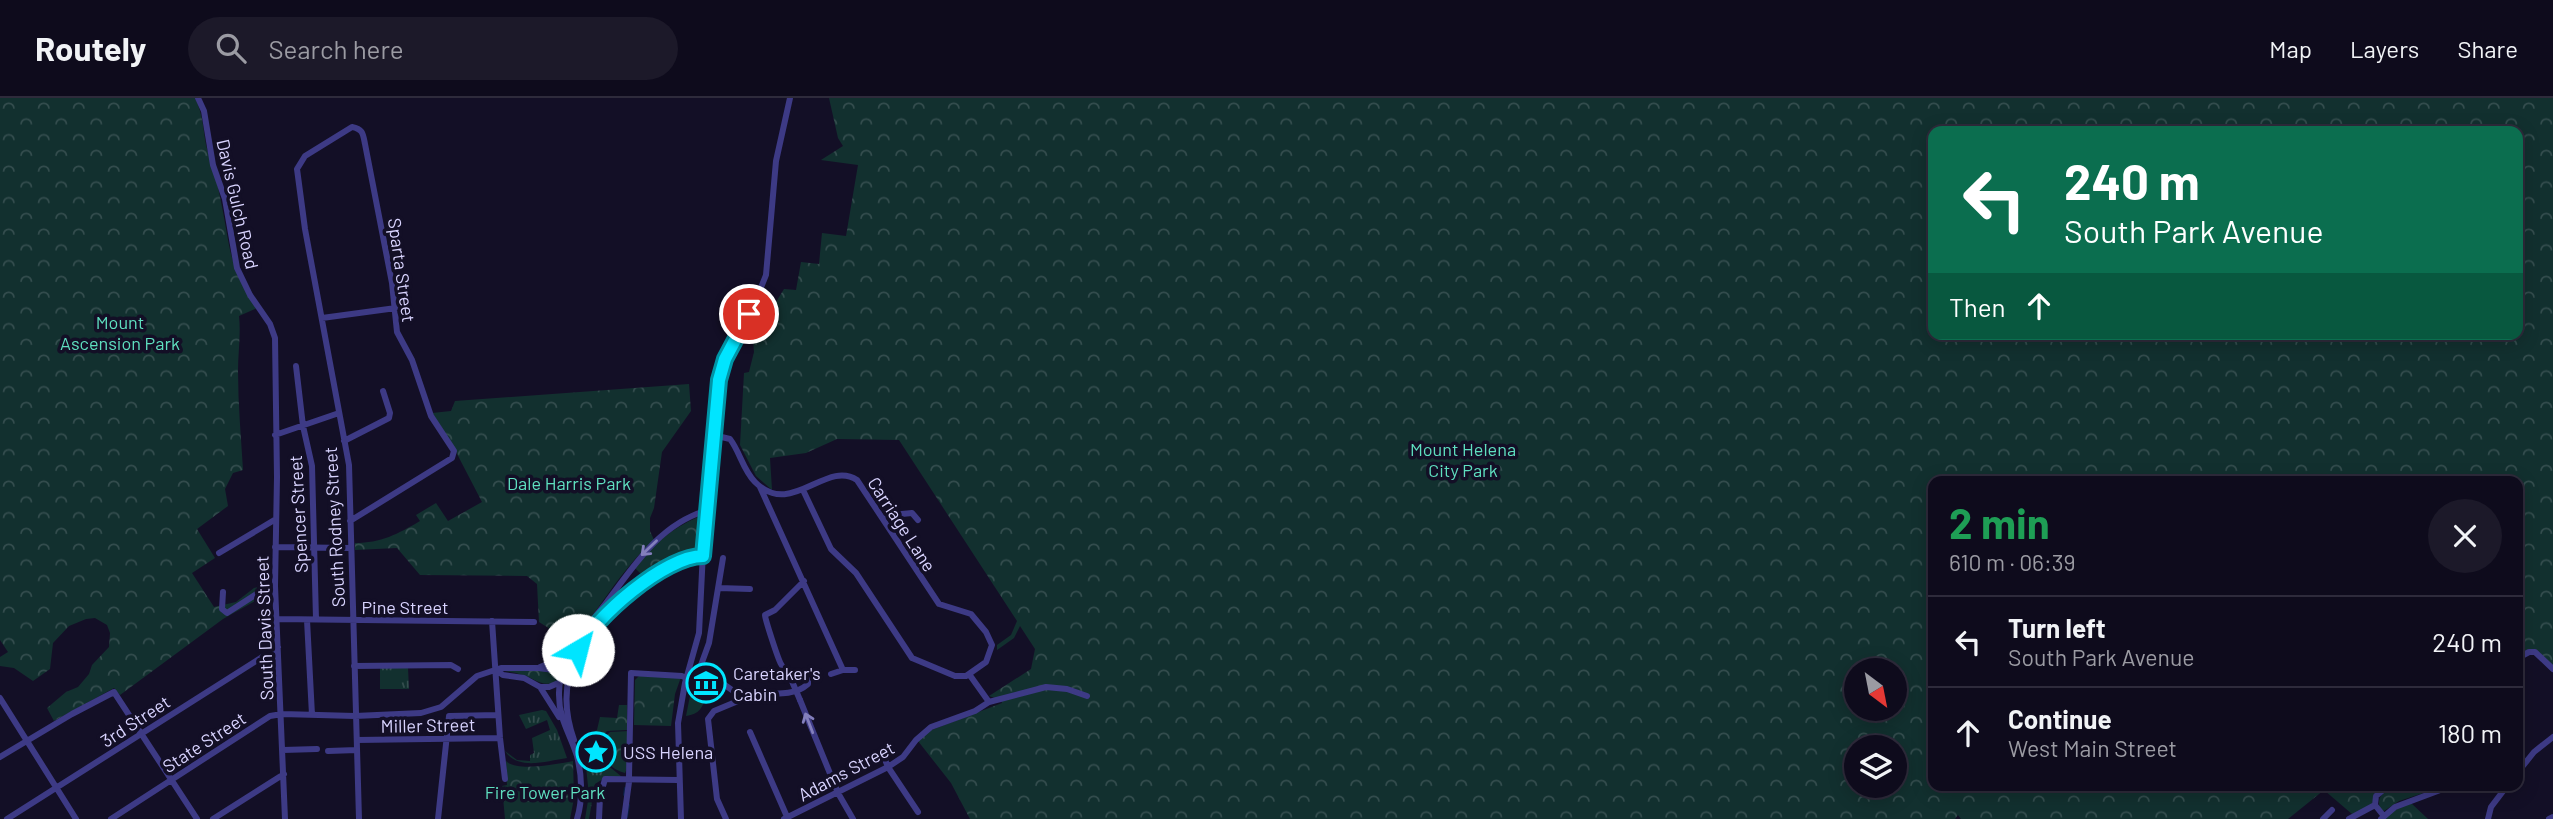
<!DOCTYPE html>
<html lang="en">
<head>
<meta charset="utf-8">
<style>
  :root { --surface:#0e0b1c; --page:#1c1929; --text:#f1f3f6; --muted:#9b9ba3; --line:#2e2b3b }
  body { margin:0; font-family:Barlow,sans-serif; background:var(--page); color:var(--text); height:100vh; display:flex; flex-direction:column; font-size:26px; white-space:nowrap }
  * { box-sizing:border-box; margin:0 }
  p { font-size:23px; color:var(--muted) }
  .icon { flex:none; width:38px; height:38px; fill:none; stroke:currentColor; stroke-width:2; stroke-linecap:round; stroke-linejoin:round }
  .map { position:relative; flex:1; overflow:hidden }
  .panel { position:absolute; left:1928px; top:378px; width:595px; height:315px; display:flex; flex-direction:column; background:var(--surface); border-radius:14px; box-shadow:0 4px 18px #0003,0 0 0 2px var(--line) }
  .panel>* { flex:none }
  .banner { position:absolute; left:1928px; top:28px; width:595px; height:214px; border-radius:14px; box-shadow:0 4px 18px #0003,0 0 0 2px var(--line); background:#0b6e4f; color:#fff; overflow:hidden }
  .needle { width:46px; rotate:148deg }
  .buttons { position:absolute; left:1844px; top:560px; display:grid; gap:14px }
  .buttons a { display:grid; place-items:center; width:63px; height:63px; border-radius:50%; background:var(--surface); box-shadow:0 4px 18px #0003,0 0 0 2px var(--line); font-size:35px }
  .pin { position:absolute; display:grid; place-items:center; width:60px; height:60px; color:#fff; margin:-30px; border:4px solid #fff; border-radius:50%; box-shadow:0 2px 7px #0007 }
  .me { position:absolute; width:77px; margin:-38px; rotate:37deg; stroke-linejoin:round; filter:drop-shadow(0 0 5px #0008) }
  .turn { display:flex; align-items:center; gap:24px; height:147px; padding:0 21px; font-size:32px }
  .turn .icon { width:91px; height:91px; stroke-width:2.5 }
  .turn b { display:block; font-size:49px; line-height:60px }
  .then { display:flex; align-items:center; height:66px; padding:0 21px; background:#0003; gap:14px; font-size:26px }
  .round { display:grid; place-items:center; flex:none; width:74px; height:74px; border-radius:37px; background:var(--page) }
  .overview { display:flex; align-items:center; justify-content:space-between; height:119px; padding:0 21px }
  h1 { font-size:42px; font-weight:700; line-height:52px; color:#1e9e55 }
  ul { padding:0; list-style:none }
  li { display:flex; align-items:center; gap:21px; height:91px; padding:0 21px; border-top:2px solid var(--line) }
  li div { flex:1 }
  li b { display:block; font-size:26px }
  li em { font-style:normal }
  header { display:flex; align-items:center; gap:42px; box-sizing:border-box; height:98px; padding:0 35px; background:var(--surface); border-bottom:2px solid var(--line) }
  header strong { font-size:33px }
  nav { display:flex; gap:38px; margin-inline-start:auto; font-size:24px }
  .search { width:490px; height:63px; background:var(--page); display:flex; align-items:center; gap:18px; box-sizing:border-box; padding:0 24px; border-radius:38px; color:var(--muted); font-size:26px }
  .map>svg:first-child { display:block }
  .grass { fill:url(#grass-tufts) }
  .forest { fill:url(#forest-crowns); fill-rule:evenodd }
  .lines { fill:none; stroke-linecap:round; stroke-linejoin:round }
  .stream { stroke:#0a1f44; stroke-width:2 }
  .minor { stroke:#3d3a85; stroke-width:6 }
  .minor-bridge { stroke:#3d3a85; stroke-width:6 }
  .oneway { stroke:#837fbc }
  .route-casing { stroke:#0095a6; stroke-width:18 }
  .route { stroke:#00e5ff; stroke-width:12 }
  .labels { text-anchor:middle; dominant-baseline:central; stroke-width:7; stroke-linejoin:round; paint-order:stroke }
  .street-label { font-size:18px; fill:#d9d4ff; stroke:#130f26 }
  .park-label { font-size:18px; fill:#5fe0c0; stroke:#130f26 }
  .poi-label { font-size:18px; fill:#d9d4ff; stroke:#130f26; text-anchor:start }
</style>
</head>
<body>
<header>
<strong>Routely</strong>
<div class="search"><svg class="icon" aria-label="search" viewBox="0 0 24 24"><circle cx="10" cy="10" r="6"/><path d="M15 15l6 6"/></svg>Search here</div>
<nav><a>Map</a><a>Layers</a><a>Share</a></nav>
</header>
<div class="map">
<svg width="2553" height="721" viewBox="0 0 2553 721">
  <defs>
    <pattern id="grass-tufts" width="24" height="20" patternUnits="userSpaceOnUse" patternTransform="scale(1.75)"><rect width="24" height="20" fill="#12302f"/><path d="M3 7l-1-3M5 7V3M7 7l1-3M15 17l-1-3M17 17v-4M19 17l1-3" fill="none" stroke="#344d4e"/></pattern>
    <pattern id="forest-crowns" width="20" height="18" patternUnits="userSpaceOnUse" patternTransform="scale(1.75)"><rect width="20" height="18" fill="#12302f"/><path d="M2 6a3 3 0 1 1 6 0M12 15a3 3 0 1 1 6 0" fill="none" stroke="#344d4e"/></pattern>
  </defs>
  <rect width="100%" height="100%" fill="#130f26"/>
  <path class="grass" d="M380,570H408L409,591H380Z
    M542,612L546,613L557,632L567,660C546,663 518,673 505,653L517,662L530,663V657L534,655L532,640L550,632L547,622L526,631L519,617Z
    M589,658L600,661L622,679H606L595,686L589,721H585L589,697L585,659Z"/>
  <path class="forest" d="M0,0H195C203,16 203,30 206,47C211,66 218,85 221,104C230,147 229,173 257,210L239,218C241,237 238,255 238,273C238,306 241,339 243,372L233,375L225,391L228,408L197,431L215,460L192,475L214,509L236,504L254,490L272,486L271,494L223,521L120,597L114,590L54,623L47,610L66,594L78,589L89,576L92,567L109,549L110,535L107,527L95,520L86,521L69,528L53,545L50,571L33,583L14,570L0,568V559L8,554L0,542Z
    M829,0H2553V568L2537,552L2529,551L2518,556V383H1934V688H2382L2374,696L2372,708L2352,716L2324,692L2288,721H1961L1958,717L1955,721H970L951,685L918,643L929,633L1002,605L1001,602L989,598L1031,571L1035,551L1020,528L1014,540L997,552V547L1011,537L1017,523L899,342L837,341L806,355L770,360L772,392L756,378L740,347L744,275L749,274L754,254L752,230L758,233L784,191L796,192L801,164L819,166L822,135L846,138L858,67L821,62L843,48L838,40ZM1934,33H2518V236H1934ZM1857,572H1895V611H1857ZM1857,649H1895V688H1857Z
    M689,286L691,313L662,354L654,410L650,420V433L654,442C619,473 597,516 567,550L558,536L539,524L537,486L527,478L420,477L397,450L355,452V445C381,445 398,436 420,423L416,417L436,405L448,423L482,404L455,352L432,315L451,313L455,303Z
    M698,419L696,452L667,466L630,493L643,478L634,469C652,448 672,430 698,419Z
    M503,572L552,573L559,577L558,583C542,591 534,579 519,576C513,574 507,574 503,572Z
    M639,578L681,579L675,596L671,628L634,627L635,582Z
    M698,583L695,593L706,597C703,610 699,616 686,618L692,588Z
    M619,607H627V632L607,633L592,650L584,655L582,644L597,632L600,619L617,620Z
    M629,633L627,670L625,675C611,671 600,661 599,646L610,634Z
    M506,663C516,674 558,666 573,663L574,700L570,721H505L502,688L507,687Z
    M2429,688H2445L2399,703L2384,713L2380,711C2376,698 2384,694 2394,689L2396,692L2407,693Z
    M2411,705L2428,721H2384L2390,714Z"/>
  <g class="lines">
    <path class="stream" d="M624,697L625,690
      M627,719L629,707"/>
    <path class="minor" d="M198,0L204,13L213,67L225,101L237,170L250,197L270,226L275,240L277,379L275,488L285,721
      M322,220L396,210
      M296,268L303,328L312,368L316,521
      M275,337L339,315
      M713,337L730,341C740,354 743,372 755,384C791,421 826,361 857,382L939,506L971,516L986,534L992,547L986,564L966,578H955L912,560L856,475L831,451L803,392
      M344,343L389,320L390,315L383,293
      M760,389L843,572
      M882,418L912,415L918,422
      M350,423L452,360L454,353L431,318L412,262L397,234L392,185L365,46C363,36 363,31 352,29L305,58L297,71L305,131L349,367L359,721
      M275,449L350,450
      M219,455L276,421
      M719,490L750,491
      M223,494L222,511L227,515L266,490L275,489
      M276,521L534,524
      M307,522L312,617
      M492,523L500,640L505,681
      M2518,560L2529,554H2535L2553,571
      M354,568L451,567L458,571
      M540,569L555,563L569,551
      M496,572L503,577L524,580L540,589H549L563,583
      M831,576L843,572H855
      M969,576L989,604L1046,589L1067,591L1087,598
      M697,578L709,545L723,460
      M791,581C788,575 784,572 781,566C778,561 765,521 765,517L775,512L804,483
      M540,589L559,619
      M739,597C761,591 789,603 808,586V582L803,577H789
      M0,600L76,721
      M800,602L838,695L853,721
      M750,634L788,721
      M357,642L500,640
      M574,642C549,571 589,529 641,488C659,474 679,458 703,458
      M283,652L317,651
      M328,653L357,652
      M882,654L888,669L918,714
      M0,659L72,616L114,594L197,721
      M2518,674L2534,654L2553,639
      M629,679L631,575L682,578L691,583L697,578L722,585L739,597
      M2383,717L2375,707L2376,698L2388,688
      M7,721L278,549
      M111,721L270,618L282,616L355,618L421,615L441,609L477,578L501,570H538L563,573
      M213,721L284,676
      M438,721L449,618L498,617
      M577,721C583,702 582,677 577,658C570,635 559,622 559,597C558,559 584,533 606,505C634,468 659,427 705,413
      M599,721L600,699L605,681L678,682
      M624,721L629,684
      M681,721L678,625L685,585L699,535L705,413L719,282L725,261L758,197L766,177L776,63L790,0
      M726,721L717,701L708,621L714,613L738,603L739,597
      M784,721L888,669L903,659L916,642L931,629L975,613L989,604
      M2323,721L2332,712
      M2349,721L2375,707
      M2381,721L2395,709L2451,688
      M2488,721L2491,709L2507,688
      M2549,721L2553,719"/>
    <path class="minor-bridge" d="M791,581L800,602"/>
  </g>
  <defs><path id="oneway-shaft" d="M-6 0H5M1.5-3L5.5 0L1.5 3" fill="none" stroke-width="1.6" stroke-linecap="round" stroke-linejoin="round" transform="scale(1.75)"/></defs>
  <g class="oneway">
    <use href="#oneway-shaft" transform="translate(649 450) rotate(136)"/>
    <use href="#oneway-shaft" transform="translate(809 625) rotate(-111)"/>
  </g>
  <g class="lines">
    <g class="route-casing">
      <path id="route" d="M578,552C595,519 665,458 703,458L719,282L725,261L749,216"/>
    </g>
    <use href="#route" class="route"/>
  </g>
  <defs>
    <g id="museum-ring" transform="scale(2.0125)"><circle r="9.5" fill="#130f26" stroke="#00e5ff" stroke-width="1.5"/><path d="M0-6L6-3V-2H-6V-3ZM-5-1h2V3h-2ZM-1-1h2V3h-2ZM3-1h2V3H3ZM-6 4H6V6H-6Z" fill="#00e5ff"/></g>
    <g id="sight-ring" transform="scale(2.0125)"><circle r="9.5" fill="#130f26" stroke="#00e5ff" stroke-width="1.5"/><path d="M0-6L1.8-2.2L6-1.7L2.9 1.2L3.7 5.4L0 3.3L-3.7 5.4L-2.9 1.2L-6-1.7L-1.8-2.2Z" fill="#00e5ff"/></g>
  </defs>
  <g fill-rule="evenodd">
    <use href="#museum-ring" x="706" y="585"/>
    <use href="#sight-ring" x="596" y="654"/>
  </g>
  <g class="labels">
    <g class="street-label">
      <text transform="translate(238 106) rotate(77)">Davis Gulch Road</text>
      <text transform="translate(402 172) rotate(82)">Sparta Street</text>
      <text transform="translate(298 416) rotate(-93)">Spencer Street</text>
      <text transform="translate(902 426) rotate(57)">Carriage Lane</text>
      <text transform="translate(334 429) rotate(-93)">South Rodney Street</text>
      <text x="405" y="509">Pine Street</text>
      <text transform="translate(264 530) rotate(-92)">South Davis Street</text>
      <text transform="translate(135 623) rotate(-33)">3rd Street</text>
      <text transform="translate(428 627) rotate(-1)">Miller Street</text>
      <text transform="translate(204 644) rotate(-33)">State Street</text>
      <text transform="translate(846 673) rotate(-28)">Adams Street</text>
    </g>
    <g class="park-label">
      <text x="120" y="224">Mount<tspan x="120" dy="21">Ascension Park</tspan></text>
      <text x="1463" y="351">Mount Helena<tspan x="1463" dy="21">City Park</tspan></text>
      <text x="569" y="385">Dale Harris Park</text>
      <text x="545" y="694">Fire Tower Park</text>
    </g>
    <g class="poi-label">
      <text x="733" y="575">Caretaker's<tspan x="733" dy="21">Cabin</tspan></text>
      <text x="623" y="654">USS Helena</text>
    </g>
  </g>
</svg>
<div class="buttons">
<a><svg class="needle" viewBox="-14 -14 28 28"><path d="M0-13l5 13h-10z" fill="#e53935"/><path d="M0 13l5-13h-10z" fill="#9b9ba3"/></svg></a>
<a><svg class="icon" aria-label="layers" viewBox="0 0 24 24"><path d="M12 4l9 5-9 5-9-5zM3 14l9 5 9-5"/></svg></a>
</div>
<div class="pin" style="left:749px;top:216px;background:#d93025"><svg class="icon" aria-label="arrive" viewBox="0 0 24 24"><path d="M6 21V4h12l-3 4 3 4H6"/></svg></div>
<svg class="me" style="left:578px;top:552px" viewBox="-20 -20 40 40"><circle r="19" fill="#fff"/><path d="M0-13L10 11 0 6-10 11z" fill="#00e5ff"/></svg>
<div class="banner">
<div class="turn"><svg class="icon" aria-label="left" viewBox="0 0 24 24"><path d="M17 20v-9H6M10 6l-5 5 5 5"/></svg><div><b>240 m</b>South Park Avenue</div></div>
<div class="then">Then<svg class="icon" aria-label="ahead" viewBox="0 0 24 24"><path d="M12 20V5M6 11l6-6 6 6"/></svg></div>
</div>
<section class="panel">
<div class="overview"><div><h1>2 min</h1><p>610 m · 06:39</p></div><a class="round"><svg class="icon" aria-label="close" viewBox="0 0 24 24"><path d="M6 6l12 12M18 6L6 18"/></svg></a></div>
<ul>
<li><svg class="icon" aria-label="left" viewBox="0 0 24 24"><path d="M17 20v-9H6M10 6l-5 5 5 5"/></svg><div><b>Turn left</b><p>South Park Avenue</p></div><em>240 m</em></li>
<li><svg class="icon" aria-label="ahead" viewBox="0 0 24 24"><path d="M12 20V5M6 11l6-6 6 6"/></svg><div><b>Continue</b><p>West Main Street</p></div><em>180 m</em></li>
</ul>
</section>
</div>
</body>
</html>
